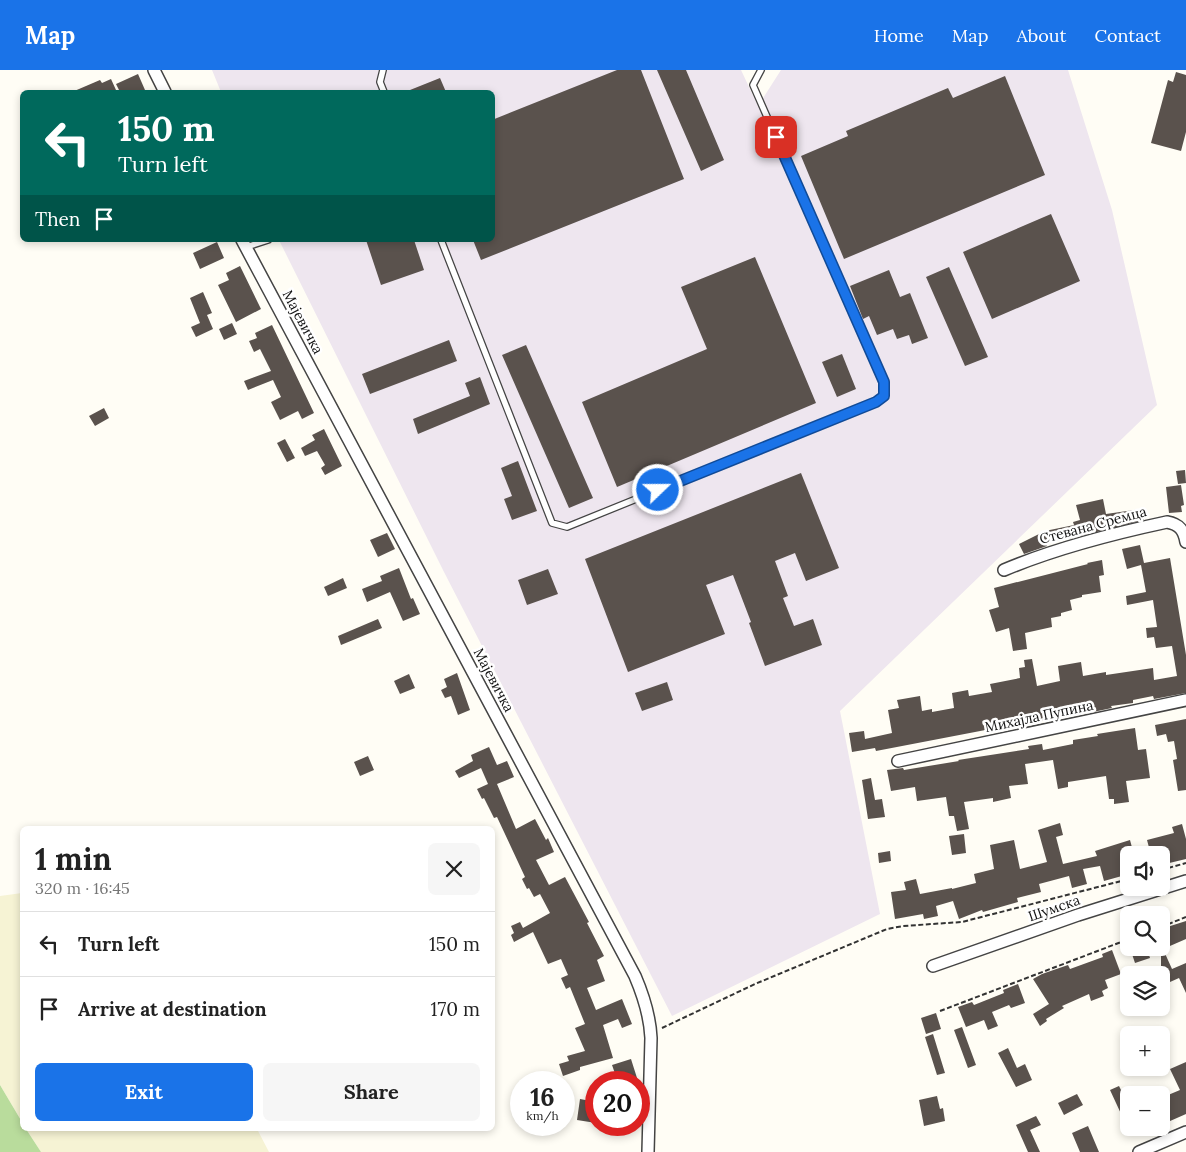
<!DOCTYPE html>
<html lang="en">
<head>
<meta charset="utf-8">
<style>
  :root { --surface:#fff; --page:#f6f6f6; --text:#222; --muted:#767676; --line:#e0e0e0; --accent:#1a73e8 }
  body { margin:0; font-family:Lora,serif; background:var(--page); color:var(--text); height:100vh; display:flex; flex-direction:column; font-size:19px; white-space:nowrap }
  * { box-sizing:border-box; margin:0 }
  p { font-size:16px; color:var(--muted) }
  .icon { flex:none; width:28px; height:28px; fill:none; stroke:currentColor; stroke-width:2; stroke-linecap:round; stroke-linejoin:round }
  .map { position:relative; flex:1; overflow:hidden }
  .details { position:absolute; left:20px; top:756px; width:475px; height:305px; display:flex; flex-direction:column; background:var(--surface); border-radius:8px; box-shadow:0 2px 8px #0003 }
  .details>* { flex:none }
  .hud { position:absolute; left:20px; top:20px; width:475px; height:152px; border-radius:8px; box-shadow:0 2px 8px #0003; background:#00695c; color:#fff; overflow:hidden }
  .fabs { position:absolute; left:1120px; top:776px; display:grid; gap:10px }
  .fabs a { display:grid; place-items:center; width:50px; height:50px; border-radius:8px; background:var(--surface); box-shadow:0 2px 8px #0003; font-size:25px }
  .speed { position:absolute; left:510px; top:1001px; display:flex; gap:10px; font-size:25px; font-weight:700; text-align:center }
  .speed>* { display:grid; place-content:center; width:65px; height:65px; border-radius:50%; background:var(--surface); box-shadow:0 2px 8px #0003; line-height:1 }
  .speed small { font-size:12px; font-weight:400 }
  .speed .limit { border:8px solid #d22; background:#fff; color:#111 }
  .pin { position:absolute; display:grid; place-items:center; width:42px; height:42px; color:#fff; margin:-21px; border-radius:10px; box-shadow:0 2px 8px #0006 }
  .me { position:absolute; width:55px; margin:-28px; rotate:68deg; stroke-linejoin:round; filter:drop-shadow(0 0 4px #0008) }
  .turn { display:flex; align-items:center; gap:18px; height:105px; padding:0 15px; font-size:22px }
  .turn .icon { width:65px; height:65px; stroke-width:2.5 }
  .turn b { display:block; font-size:35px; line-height:42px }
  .then { display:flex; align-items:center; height:48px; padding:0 15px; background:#0003; gap:10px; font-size:19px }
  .round { display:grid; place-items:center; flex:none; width:52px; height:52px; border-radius:8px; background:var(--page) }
  .overview { display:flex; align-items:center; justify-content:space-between; height:85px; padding:0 15px }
  h1 { font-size:30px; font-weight:700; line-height:38px }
  .primary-button { display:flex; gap:10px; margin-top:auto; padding:10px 15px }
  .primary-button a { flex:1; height:58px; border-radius:8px; background:var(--accent); color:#fff; font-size:20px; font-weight:700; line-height:58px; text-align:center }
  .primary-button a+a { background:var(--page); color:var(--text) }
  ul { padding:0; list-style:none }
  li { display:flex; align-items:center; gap:15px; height:65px; padding:0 15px; border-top:1px solid var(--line) }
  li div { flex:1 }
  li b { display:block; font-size:19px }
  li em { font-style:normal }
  header { display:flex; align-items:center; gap:30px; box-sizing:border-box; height:70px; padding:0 25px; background:var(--accent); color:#fff }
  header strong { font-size:24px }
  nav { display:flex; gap:28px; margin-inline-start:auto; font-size:18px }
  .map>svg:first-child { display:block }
  .industrial { fill:#eee6ef }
  .farmland { fill:#f6f3d4 }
  .forest { fill:#b9dc9c }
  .building { fill:#5a524d }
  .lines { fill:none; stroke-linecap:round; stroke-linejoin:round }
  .service-casing { stroke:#444; stroke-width:8 }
  .minor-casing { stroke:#444; stroke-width:14 }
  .path { stroke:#333; stroke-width:2; stroke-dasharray:5 2.5; stroke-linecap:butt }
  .service { stroke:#fff; stroke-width:5.5 }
  .minor { stroke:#fff; stroke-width:11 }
  .route-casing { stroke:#114b97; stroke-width:12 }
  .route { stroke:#1a73e8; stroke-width:9 }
  .labels { text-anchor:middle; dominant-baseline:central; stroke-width:5; stroke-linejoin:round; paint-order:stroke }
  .street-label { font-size:14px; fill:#111; stroke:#fff }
</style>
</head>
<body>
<header>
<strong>Map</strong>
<nav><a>Home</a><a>Map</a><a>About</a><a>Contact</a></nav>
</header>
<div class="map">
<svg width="1186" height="1082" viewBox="0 0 1186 1082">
  <rect width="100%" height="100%" fill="#fffdf5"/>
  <path class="industrial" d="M212,0H741L758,36L781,0H1068L1112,140L1157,335L840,641L880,844L672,946L444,502L279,170H492V22H221Z"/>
  <path class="farmland" d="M22,823V1052L0,1015V826Z
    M26,1059H257L269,1082H41Z"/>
  <path class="forest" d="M0,1015L22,1052V1059H26L41,1082H0Z"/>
  <path class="building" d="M617,0H641L684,109L481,190L473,170H492V50Z
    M657,0H686L724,90L701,101Z
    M1176,2L1186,5V62L1181,81L1151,73L1168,10L1173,12Z
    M138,4L145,20L139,22H120L116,14Z
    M1005,6L1045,105L844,189L801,86L848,66L846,61L948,18L953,28Z
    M440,8L446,22H405Z
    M111,9L116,20L111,22H72L100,10L102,13Z
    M1051,144L1080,211L992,249L963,182Z
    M366,170H414L424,200L381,215Z
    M217,172L224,188L200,199L193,183Z
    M755,187L816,333L617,417L582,332L707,279L681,217Z
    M240,196L261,239L236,252L218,215L229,210L226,203Z
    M949,197L988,287L965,296L926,207Z
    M889,200L900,227L910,223L928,268L912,274L909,265L897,269L893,259L877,265L869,246L863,249L850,216Z
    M203,222L212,243L207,245L213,259L196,267L191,257L200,253L190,228Z
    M232,253L237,264L224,270L219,259Z
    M272,255L314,343L302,349L298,341L280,350L271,332L281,327L273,310L248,320L244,311L271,301L260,279L254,282L249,271L257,268L255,263Z
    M449,270L457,291L370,324L362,304Z
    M526,275L593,428L569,438L502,285Z
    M842,284L856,319L837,327L822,292Z
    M480,307L490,334L418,364L413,349L470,326L465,313Z
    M104,338L109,348L95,356L89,346Z
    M324,359L342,396L325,405L321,398L325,395L317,381L305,386L301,378L315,370L312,365Z
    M285,369L295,388L287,392L277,373Z
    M518,391L537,441L512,450L504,429L512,426L501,398Z
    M1185,400L1186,413L1178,414L1176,401Z
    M801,403L839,498L806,511L795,483L775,491L788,526L783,528L794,556L813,549L822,575L765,596L749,553L751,552L733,505L706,515L725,564L628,602L585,489Z
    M1181,415L1184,435L1181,436L1182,442L1169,443L1166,417Z
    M1103,429L1106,444L1141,439L1144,450L1077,467L1045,473L1047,476L1024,484L1019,474L1045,461L1074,455L1073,452L1080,450L1076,435Z
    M387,463L395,479L378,487L370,470Z
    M1140,475L1144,493L1170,488L1186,585V623L1154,629L1153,626L1133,630V633L1111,636L1112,638L1093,642L1022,654V653L876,681L875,678L852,682L849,663L864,661L865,669L892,663L888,640L899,638L897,630L920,626L922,641L932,639V642L954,638L952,623L968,620L969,626L992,622L990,614L1020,608L1019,598L1025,597L1024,590L1032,589L1037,616L1060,611L1058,596L1081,592L1083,606L1106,602V605L1153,598L1154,610L1177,606L1172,576L1156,578L1154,567L1147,568L1146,558L1157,557L1153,530L1127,535L1126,526L1146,522L1141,495L1127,499L1122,479Z
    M1102,490L1104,505L1099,506L1101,522L1082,525V527L1070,530L1072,540L1061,543V546L1051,548L1052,557L1025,563L1027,579L1013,581L1009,558L996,562L989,540L999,537L994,518L1088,494L1087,493Z
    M399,498L411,529L413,528L420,544L403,551L390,522L367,532L362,519L382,511L380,506Z
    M548,499L558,524L527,535L518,510Z
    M343,508L347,518L328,526L324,517Z
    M378,549L382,558L341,575L338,566Z
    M457,603L470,640L458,645L451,626L445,628L441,620L447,617L444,609Z
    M409,604L415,618L400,624L394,611Z
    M667,612L673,630L642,641L635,623Z
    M1186,649V720L1178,721L1173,690L1177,689L1174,671L1168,672L1166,664L1157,666L1155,655Z
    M1135,658L1138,680L1146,679L1150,708L1126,711L1129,732L1114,734V729H1109L1106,706L1068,712V717L1058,719L1053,690L1025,694L1028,714L1009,716L1011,728L993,732V728L964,732L969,759L957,761L954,746H949L946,727L917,731L915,717L891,721L887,700L903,698L904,700L959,691L958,690L1029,679L1028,676L1042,674L1043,680L1073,674V670L1098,666L1097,664Z
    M489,677L497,695L507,691L514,707L497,714L516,759L535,749L546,770L548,768L554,782L536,790L549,815L565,807L589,852L587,853L604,886L597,890L605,911L587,918L596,940L622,929L632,954L622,958L618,949L603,955L613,988L580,997V1000L563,1006L559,994L569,991L567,986L585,981L575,958L585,954L570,917L566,919L561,908L568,905L561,889L548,894L533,862L514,872L511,865L514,863L511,856L520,852L523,858L550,843L540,824L534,827L529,818L527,819L522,809L525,807L497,747L494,748L484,728L482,729L477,719L488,714L481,698L459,708L455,701L473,691L471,685Z
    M368,686L374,700L360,706L354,692Z
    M871,708L875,730L882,729L885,747L868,749L862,710Z
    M1060,753L1063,765L1056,767L1063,794L1097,786L1095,781L1130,770L1134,785H1129V804L1104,811L1100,796L1083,799L1087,814L1072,818L1069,806L1039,814L1041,822L1017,828L1018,832L983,842L982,840L959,849L953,831L936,836L938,846L924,849L923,844L895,849L891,822L906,820L904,812L916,809L920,824L952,818V819L976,813L974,804L994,799L990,775L1014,770L1020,799L1047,792L1038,760Z
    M1182,754L1186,769V789L1161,795V785H1151L1147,770L1174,763L1172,757Z
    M964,764L966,783L952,785L949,766Z
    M890,781L891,791L879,793L878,783Z
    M1186,851V869L1163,879L1172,899L1186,893V923L1179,908L1170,912L1168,908L1165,909L1161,901V859Z
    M1130,878H1147L1150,888L1135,893Z
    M1112,880L1121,904L1105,910L1108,918L1102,921L1104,926L1091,931L1089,924L1062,936L1064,938L1046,949L1047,951L1040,956L1033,944L1049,934L1033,909L1042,904L1068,895L1070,899L1103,887L1102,884Z
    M1018,914L1025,933L1011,938L1009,935L992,942L998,956L988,960L984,950L966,957L958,937L972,932L974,935L1004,923L1003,920Z
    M936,943L941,959L926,964L921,948Z
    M962,957L976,995L968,998L954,960Z
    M933,964L945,1003L937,1005L925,967Z
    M1008,978L1017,998L1025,994L1032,1010L1016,1017L998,983Z
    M631,989L637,1008L624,1012H618L612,995Z
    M1186,992V1044L1161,1055V1028L1180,1020L1170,999Z
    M1119,1016L1129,1036V1061L1110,1020Z
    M1077,1024L1083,1035L1064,1045L1058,1033Z
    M937,1026L940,1039L943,1038L945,1051L924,1056L919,1030Z
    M580,1029L596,1032V1053L577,1050Z
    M1036,1046L1041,1055L1030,1060L1040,1082H1028L1016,1055Z
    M1088,1056L1099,1082H1080L1072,1063Z"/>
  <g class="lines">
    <g class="service-casing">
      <path id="service" d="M383,0L380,12L384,22
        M441,170L552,453L567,457L876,332L884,326V313L753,15L761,0
        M246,177L268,170"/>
    </g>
    <g class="minor-casing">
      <path id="minor" d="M154,0L165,22
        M242,170L635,906C644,927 650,946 651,968L648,1082
        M1004,500C1056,478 1111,464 1167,452C1179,454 1184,460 1186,472
        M898,691L1186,630
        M933,896L1078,845L1186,811
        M1139,1082L1186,1062"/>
    </g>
    <path class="path" d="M1161,800L1186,793
      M1161,857L1186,847
      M940,941L1129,869
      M662,958L755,914L887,859L903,856L962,852L1129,809"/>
    <use href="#service" class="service"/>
    <use href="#minor" class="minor"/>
  </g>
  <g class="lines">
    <g class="route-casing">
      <path id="route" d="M658,420L876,332L884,326V312L776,67"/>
    </g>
    <use href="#route" class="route"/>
  </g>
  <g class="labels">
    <g class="street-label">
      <text transform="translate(303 252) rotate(62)">Мајевичка</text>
      <text transform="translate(1093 455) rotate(-15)">Стевана Сремца</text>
      <text transform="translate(494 610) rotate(62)">Мајевичка</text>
      <text transform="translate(1039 646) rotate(-12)">Михајла Пупина</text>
      <text transform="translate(1054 838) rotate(-19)">Шумска</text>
    </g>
  </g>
</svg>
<div class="fabs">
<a><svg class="icon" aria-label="sound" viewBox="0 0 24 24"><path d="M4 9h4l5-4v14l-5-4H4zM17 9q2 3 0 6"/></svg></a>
<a><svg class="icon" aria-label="search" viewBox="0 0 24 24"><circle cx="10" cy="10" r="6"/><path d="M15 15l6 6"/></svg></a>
<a><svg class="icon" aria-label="layers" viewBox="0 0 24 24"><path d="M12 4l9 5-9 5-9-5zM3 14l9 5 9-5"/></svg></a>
<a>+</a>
<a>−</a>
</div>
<div class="speed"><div>16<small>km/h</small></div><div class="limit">20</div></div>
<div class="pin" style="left:776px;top:67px;background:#d93025"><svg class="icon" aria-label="arrive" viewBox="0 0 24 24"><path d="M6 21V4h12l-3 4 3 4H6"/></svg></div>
<svg class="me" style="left:658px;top:420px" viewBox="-20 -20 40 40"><circle r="17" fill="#1a73e8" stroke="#fff" stroke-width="3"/><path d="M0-11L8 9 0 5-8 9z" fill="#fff"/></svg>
<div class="hud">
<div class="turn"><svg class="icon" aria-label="left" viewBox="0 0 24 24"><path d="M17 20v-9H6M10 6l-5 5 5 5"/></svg><div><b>150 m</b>Turn left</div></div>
<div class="then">Then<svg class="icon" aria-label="arrive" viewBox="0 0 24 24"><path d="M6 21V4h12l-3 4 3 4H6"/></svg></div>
</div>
<section class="details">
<div class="overview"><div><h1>1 min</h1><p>320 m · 16:45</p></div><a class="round"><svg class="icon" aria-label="close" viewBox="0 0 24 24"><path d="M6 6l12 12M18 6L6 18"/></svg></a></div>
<ul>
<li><svg class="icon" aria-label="left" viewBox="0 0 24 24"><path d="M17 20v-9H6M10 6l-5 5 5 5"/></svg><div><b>Turn left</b></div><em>150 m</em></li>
<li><svg class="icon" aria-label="arrive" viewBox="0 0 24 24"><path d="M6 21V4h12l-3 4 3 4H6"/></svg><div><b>Arrive at destination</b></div><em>170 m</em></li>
</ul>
<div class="primary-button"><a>Exit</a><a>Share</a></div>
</section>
</div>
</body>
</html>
